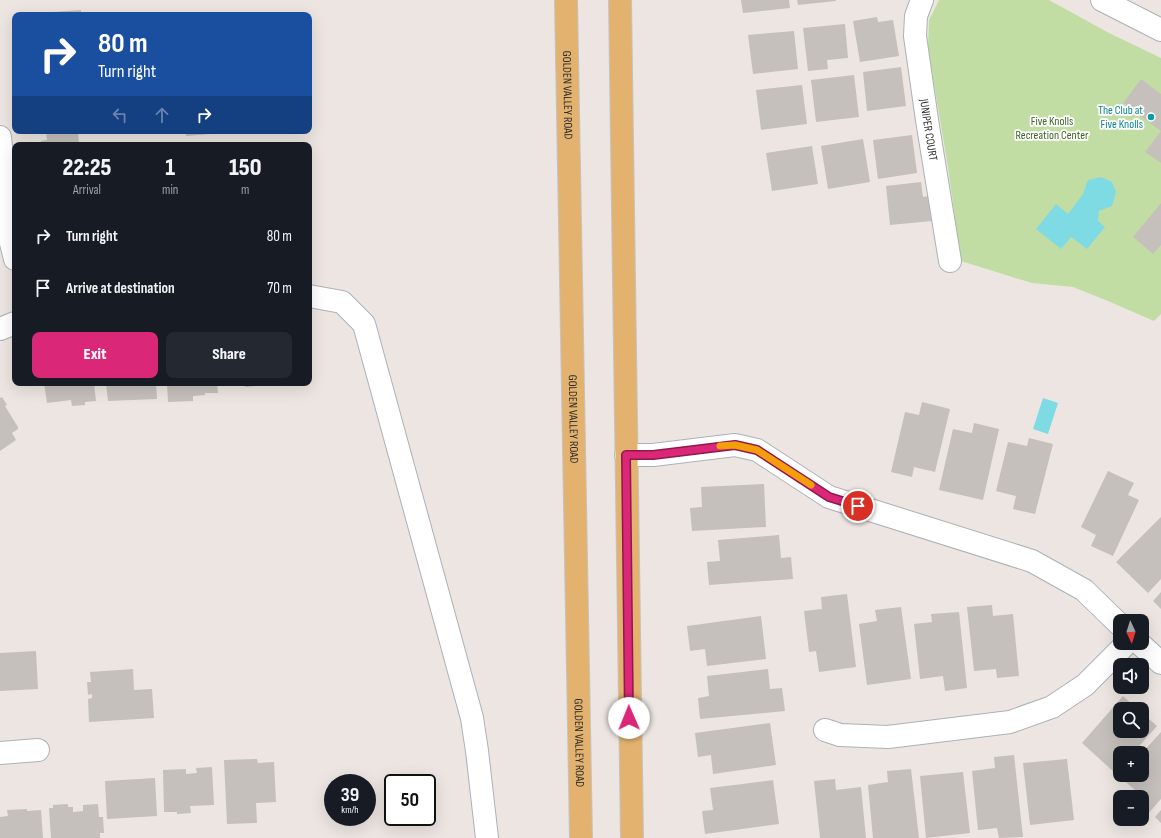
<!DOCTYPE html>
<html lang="en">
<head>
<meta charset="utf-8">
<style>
  :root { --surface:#171b24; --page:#242831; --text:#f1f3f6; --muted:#9ea1a6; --accent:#db2777 }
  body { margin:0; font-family:"Sofia Sans Condensed",sans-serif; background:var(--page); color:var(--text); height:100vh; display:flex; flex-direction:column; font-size:15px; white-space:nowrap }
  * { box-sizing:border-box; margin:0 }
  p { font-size:13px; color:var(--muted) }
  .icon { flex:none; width:22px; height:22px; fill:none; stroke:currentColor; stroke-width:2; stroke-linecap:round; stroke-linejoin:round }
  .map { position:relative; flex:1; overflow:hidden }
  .drawer { position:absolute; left:12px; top:142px; width:300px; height:244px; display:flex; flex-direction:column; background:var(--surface); border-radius:8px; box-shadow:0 4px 16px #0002 }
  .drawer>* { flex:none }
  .hud { position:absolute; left:12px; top:12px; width:300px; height:122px; border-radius:8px; box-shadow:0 4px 16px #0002; background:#1a4fa0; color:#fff; overflow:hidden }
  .needle { width:26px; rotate:176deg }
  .controls { position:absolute; left:1113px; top:614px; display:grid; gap:8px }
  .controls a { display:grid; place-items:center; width:36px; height:36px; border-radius:8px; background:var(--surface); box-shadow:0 4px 16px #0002; font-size:20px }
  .speed { position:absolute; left:324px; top:774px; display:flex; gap:8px; font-size:20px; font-weight:700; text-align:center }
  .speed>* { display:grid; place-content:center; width:52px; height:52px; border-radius:50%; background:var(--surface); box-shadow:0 4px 16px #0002; line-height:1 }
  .speed small { font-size:10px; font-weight:400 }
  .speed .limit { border:2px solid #111; border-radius:6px; background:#fff; color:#111 }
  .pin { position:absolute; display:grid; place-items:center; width:34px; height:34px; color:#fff; margin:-17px; border:2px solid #fff; border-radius:50%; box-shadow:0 1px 4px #0007 }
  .me { position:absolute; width:44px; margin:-22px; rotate:359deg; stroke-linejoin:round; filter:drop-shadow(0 0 3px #0008) }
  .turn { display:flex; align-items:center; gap:14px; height:84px; padding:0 20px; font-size:18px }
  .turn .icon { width:52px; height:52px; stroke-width:2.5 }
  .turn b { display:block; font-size:28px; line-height:34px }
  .lanes { display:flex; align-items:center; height:38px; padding:0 20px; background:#0003; justify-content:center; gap:20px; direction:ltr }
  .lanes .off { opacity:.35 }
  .eta { display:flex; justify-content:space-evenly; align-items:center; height:68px; text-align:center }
  .eta b { font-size:24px; font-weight:800; line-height:28px }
  .button { display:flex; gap:8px; margin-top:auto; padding:8px 20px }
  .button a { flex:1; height:46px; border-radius:8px; background:var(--accent); color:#fff; font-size:16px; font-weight:800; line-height:46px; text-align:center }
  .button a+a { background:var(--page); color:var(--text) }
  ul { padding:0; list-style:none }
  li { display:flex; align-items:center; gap:12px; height:52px; padding:0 20px }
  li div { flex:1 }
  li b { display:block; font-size:15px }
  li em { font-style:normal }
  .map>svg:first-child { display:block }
  .green { fill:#c2dda3 }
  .water { fill:#7fdbe3 }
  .building { fill:#c5c0bc }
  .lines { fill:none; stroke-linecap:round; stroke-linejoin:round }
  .minor-casing { stroke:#adb1b7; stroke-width:24 }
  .major-casing { stroke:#c4c4c4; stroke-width:24 }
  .minor { stroke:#fff; stroke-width:22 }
  .major { stroke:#e3b26f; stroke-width:22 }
  .route-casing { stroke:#8e194d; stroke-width:10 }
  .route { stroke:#db2777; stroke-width:7 }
  .slow { stroke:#f59e0b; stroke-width:7 }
  .culture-dot { fill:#0f9aa8; stroke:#fff; stroke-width:1.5 }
  .labels { text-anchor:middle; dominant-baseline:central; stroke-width:3.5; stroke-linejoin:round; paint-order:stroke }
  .street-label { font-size:12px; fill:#2d2d2d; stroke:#fff }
  .culture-label { font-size:12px; fill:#0d838f; stroke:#fff; text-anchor:end }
  .park-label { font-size:12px; fill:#3d6323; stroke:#fff }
</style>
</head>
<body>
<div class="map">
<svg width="1161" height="838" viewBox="0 0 1161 838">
  <rect width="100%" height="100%" fill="#ece5e1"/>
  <path class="green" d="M939,0H1049L1109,33L1161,58V314L1154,321L1108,301L1073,287L1032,283L961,261L948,167L928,48L929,20Z"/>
  <path class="water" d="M1101,177L1112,182L1116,192L1112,206L1099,211L1098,221L1105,227L1087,249L1071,237L1061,249L1036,229L1056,204L1068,214L1083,194L1088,180Z
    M1043,398L1058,403L1048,434L1033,429Z"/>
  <path class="building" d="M741,0H789L790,8L743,13Z
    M797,0H836V1L798,5Z
    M81,10V15H39V13Z
    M877,17L878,22L893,20L899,56L860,62L853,21Z
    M845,24L848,58L827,60L828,69L808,71L803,28Z
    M794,31L798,69L753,74L748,35Z
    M901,67L906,106L867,111L863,72Z
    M854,75L859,117L816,122L811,80Z
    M1141,79L1161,94V163L1145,152L1161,131L1123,103Z
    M802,85L807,124L761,130L756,90Z
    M46,131H78L79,145H42L41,141L47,140Z
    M186,131H223V133L186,136Z
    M912,135L917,173L878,179L873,140Z
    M863,139L870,182L828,189L821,146Z
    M812,146L818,184L772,191L766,153Z
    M921,182L923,197L930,196L932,221L890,225L886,186Z
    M1161,203V245L1153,254L1133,237Z
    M44,383H94L96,401L85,402V405L72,406L71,400L47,403Z
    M106,383H156L157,399L108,401Z
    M167,383H217L218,393H205V395L193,396V401L168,402Z
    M226,383H256L257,386L245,387V385L226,386Z
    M2,397L7,405L5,406L18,427V429L12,433L16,440L0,451V398Z
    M922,402L950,409L935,472L914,467L912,477L891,472L905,412L919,415Z
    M974,423L999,429L983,500L939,490L953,429L972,433Z
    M1029,438L1053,444L1035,514L1013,509L1016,496L996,491L1008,442L1027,446Z
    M1108,471L1134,483L1128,495L1139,500L1113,556L1091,546L1096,535L1081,527Z
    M764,484L766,527L692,531L690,508L702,507L701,487Z
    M1161,517V579L1148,593L1116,562Z
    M779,535L781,558L791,557L793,579L709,585L707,562L720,561L718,540Z
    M1161,592V609L1153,601Z
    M847,594L856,667L819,672L816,651L809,652L804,611L822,609L821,597Z
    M992,605L993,616L1013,614L1019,676L997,678L996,669L974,671L967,607Z
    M901,607L911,679L867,685L859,624L877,621L875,610Z
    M959,612L967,688L945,691L943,676L920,679L914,624L932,622L931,614Z
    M761,616L766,659L707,666L705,649L690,651L687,626Z
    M36,651L38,689L0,691V653Z
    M133,669L134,690L152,689L154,718L89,722L88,699L92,698V694L88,695L87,682H91L90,672Z
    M768,669L770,689L782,688L785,711L700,719L698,698L709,696L707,676Z
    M1123,696L1137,709H1120V731H1142V713L1157,726L1133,753H1120V767L1115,773L1082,743Z
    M770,723L776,765L713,774L711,755L698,757L695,733Z
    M1161,732V799L1146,816L1142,812V797H1128L1135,790L1120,777L1122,775H1142V753Z
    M1014,755L1023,837L999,838L997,828L978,830L972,771L995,768L994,757Z
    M257,759L258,763L274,762L276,802L256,803L257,823L227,824L224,760Z
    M1067,759L1074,820L1030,825L1023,763Z
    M212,767L214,805L190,806L191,813L177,814V812H164L163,770L186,769V774L197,773L196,768Z
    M911,769L919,838H873L868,785L888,782L887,771Z
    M963,772L970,833L926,838L920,776Z
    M155,778L157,816L107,819L105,781Z
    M835,779L836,790L861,787L866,838H820L814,781Z
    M773,780L779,824L705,834L702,811L713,810L710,788Z
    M68,804V807H73V812L83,811V805L98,804L99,817H103L104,833H100V838H51L49,808H53V805Z
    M27,809V811L41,810L43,838H0V817L8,816L7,810Z
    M1161,810V823L1155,817Z"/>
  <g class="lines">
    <g class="minor-casing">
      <g id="minor">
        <path id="s1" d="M922,0L916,16L915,36L927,120L950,261"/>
        <path d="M1102,0L1161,30"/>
        <path d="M0,137L11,243L15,259"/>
        <path d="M309,296L342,302L364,324L472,718L477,751L487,838"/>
        <path d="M0,329L15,323"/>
        <path d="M626,455H653L735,445L757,450L829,497L1032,561L1084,590L1120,625"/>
        <path d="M1139,643L1161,663"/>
        <path d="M825,730L840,735L888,737L1010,722L1052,707L1085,685L1127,643"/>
        <path d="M0,753L38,750"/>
      </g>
    </g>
    <g class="major-casing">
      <g id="major">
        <path id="s2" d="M566,0L581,838"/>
        <path d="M620,0L632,838"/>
      </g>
    </g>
    <use href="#minor" class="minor"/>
    <use href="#major" class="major"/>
  </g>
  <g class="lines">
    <g class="route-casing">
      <path id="route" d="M629,718L626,455H653L735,445L757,450L829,497L858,506"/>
    </g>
    <use href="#route" class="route"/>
    <path class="slow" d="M720,446L735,445L757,450L811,485"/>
  </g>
  <circle class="culture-dot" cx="1151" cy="117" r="4"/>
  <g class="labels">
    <g class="street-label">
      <text stroke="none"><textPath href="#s2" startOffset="95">GOLDEN VALLEY ROAD</textPath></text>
      <text stroke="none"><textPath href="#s1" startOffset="132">JUNIPER COURT</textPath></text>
      <text stroke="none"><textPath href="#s2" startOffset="419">GOLDEN VALLEY ROAD</textPath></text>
      <text stroke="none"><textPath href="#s2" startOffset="743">GOLDEN VALLEY ROAD</textPath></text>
    </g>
    <g class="culture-label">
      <text x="1143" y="110">The Club at<tspan x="1143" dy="14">Five Knolls</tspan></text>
    </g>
    <g class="park-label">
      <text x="1052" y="121">Five Knolls<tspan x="1052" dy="14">Recreation Center</tspan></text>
    </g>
  </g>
</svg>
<div class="controls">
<a><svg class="needle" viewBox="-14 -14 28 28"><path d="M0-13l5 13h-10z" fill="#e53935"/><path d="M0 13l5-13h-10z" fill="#9ea1a6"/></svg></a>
<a><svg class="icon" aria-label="sound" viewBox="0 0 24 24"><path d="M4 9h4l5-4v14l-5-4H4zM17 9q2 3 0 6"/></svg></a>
<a><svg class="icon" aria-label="search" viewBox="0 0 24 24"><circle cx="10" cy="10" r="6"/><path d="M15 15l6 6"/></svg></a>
<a>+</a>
<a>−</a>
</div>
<div class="speed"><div>39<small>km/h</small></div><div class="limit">50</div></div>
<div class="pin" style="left:858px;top:506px;background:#d93025"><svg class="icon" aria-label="arrive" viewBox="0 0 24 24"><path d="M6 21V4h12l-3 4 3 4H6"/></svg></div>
<svg class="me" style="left:629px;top:718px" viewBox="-20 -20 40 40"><circle r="19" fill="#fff"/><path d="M0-13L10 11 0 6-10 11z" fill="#db2777"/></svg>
<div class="hud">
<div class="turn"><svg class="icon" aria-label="right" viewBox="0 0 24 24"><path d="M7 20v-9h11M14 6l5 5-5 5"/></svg><div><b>80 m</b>Turn right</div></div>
<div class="lanes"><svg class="icon off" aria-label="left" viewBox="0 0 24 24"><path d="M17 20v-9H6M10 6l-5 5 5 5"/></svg><svg class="icon off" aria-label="ahead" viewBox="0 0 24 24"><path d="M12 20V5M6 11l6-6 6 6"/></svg><svg class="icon" aria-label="right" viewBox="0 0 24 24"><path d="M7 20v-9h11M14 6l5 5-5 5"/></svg></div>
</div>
<section class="drawer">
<div class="eta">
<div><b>22:25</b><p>Arrival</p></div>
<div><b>1</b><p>min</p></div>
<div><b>150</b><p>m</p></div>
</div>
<ul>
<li><svg class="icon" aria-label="right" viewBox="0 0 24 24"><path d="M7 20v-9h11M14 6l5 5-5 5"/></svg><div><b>Turn right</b></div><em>80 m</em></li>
<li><svg class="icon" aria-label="arrive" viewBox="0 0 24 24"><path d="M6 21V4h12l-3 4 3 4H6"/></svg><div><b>Arrive at destination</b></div><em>70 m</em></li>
</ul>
<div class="button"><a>Exit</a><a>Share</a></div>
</section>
</div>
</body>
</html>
